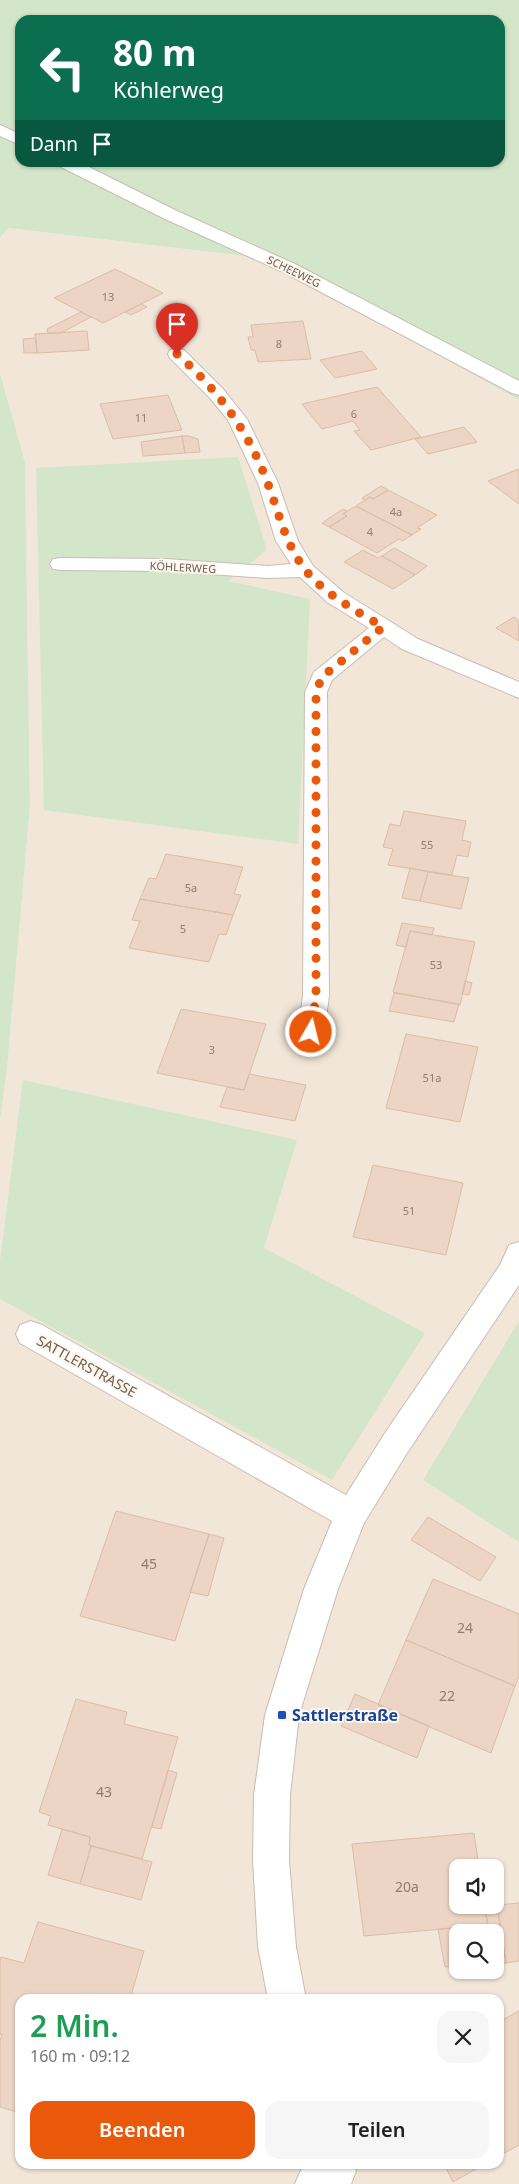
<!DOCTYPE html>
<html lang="de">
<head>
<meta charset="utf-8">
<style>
  :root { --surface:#fff; --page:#f6f6f6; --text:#222; --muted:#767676; --accent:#ea580c }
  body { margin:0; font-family:"Noto Sans",sans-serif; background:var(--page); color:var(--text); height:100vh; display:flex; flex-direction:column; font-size:19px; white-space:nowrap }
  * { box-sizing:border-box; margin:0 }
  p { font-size:16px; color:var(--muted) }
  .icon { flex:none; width:28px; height:28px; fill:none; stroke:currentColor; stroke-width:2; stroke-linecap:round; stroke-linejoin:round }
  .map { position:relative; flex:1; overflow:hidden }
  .panel { position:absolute; left:15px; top:1994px; width:489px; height:175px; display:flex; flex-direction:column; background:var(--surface); border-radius:15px; box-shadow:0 1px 4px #0004 }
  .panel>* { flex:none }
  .guide { position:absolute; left:15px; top:15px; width:490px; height:152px; border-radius:15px; box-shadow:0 1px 4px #0004; background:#0b6e4f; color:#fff; overflow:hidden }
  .fabs { position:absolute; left:449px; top:1859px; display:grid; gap:10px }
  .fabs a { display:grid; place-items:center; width:55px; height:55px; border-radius:10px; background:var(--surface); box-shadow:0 1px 4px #0004; font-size:25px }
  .pin { position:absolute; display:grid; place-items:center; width:42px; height:42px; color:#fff; margin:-51px -21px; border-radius:50% 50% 50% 0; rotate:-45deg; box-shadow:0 0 5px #0007 }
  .pin .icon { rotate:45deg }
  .me { position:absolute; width:55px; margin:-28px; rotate:8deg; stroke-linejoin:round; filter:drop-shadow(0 0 4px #0008) }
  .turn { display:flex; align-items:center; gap:18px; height:105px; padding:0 15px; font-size:22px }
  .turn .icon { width:65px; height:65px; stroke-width:2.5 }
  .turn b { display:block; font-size:35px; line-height:42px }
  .then { display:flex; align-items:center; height:48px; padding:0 15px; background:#0003; gap:10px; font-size:19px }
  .round { display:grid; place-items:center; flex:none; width:52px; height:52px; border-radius:15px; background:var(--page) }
  .overview { display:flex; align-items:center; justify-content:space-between; height:85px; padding:0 15px }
  h1 { font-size:30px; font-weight:600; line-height:38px; color:#1e9e55 }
  .action { display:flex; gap:10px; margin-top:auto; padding:10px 15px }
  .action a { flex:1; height:58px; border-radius:15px; background:var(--accent); color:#fff; font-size:20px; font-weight:600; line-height:58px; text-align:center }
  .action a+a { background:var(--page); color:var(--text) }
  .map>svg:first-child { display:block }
  .residential { fill:#f1e6d8; fill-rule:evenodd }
  .green { fill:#d4e6c9; fill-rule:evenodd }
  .building { fill:#ecd5c4; stroke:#dcbda6 }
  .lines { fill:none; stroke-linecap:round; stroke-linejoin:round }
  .minor-casing { stroke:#cbbcb0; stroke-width:2 }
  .minor { fill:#fff; fill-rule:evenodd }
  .route { stroke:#ea580c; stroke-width:9; stroke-dasharray:0 16.2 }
  .transit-dot { fill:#1a4fb4; stroke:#fdf8ef; stroke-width:2 }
  .labels { text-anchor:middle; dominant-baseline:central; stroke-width:4; stroke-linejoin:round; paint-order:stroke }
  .far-street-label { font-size:11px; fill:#715d50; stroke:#fdf8ef }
  .number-label { font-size:11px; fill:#907b6d }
  .street-label { font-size:14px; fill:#715d50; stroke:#fdf8ef }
  .near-number-label { font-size:14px; fill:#907b6d }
  .near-transit-label { font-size:16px; font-weight:bold; fill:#164399; stroke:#fdf8ef; text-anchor:start }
</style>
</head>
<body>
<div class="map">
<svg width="519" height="2184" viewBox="0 0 519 2184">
  <rect width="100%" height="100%" fill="#faf4e9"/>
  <path class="residential" d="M7,228L261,258L519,400V2184H0V1121L7,1069L30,806L25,462L0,373V238ZM458,1868H495V1905H458ZM458,1932H495V1970H458ZM20,1999H499V2164H20Z"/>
  <path class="green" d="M0,0H519V400L261,258L8,228L0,238ZM20,20H500V162H20Z
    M0,373L25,462L30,806L7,1069L0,1121Z
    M238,457L267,550L228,581L310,599L298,844L44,810L36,468Z
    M23,1080L297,1140L264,1248L425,1333L332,1480L0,1299V1261Z
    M519,1321V1542L423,1480Z"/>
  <path class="building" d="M115,269L163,293L103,323L54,298Z
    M141,304L147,307L131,315L125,312Z
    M81,312L91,317L61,333H48L47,329Z
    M303,321L311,359L258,362L255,350H251L248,337H253L251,325Z
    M87,331L89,350L37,353L35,334Z
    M36,338L37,353H24L23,339Z
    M362,351L377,369L335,378L320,360Z
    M377,387L421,437L371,450L354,431L360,430L353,421L322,429L302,404Z
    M168,395L182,430L113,439L100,404Z
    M464,427L477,442L428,454L415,439Z
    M182,436L185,453L143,456L141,442Z
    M182,436H189L198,439L200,452L185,453Z
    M519,469V504L488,481Z
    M381,486L388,490L373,499L370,497L365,500L362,498Z
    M388,490L437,515L417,528L421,529L412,535L356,506L370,497L373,499Z
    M356,506L412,535L402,541L399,539L377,553L329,527L347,516L343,514Z
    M343,509L347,511L343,514L347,516L329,527L322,523Z
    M394,548L427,566L415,575L382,556Z
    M363,550L378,558L382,556L415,575L393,589L344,562Z
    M514,617L518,620L519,641L496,628Z
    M404,811L466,821L462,840L471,842L468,857L457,855L452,875L388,865L393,849L383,847L390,824L400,826Z
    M166,854L243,867L234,894L241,895L233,915L140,899L149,878L156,879Z
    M410,868L428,872L420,901L402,898Z
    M428,872L469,878L461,909L420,901Z
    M140,899L233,915L226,935L219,934L209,962L129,948L140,921L132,920Z
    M402,923L434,928L432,935L410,931L406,947L396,945Z
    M410,931L475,942L460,1005L393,992Z
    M465,981L472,983L469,995L462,994Z
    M394,993L459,1004L454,1022L389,1011Z
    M181,1009L266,1024L244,1090L157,1073Z
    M406,1034L478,1047L460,1122L386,1108Z
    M249,1074L306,1085L295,1121L220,1107L227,1087L244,1090Z
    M373,1165L463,1183L446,1255L353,1237Z
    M116,1511L209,1534L175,1641L80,1616Z
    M428,1517L496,1557L480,1581L411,1540Z
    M209,1534L224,1538L208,1596L190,1592Z
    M433,1579L519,1614V1676L515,1686L406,1640Z
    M406,1640L515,1686L491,1753L378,1705Z
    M355,1694L429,1726L417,1758L341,1726Z
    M76,1699L127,1712L124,1724L178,1737L142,1859L89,1845L90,1837L48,1825L51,1816L39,1812Z
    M168,1770L177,1773L161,1829L152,1827Z
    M62,1829L90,1837L89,1845L91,1846L80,1884L48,1875Z
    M474,1833L479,1868H458V1905H484L488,1925L364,1936L352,1844Z
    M91,1846L152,1862L141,1900L80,1884Z
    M519,1903V1961L506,1963L497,1905Z
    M497,1905L506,1963H495V1932H458V1966L445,1967L438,1929L488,1925L484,1906Z
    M38,1922L144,1951L130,1999H20V2113L0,2107V2041L2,2034H0V1961L1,1957L24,1963Z
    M519,2011V2145L499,2156V2022Z
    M444,2164H485L453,2182Z"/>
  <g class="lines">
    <g class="minor-casing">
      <path id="minor" d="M0,125L20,134V145L0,136Z
        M57,162H79L177,211L295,264L519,381V395L512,393L283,272L165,219L59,166Z
        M177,348L184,350L223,389L247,419L278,483L298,541L313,566L343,592L418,639L519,682V698L402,649L384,637L332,680L327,692L329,996L324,1032L320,1039L311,1042L302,1039L298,1032L303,996L305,692L314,672L369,628L327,602L300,577L268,578L166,571L61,570L53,569L50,564L53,559L61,558L166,559L268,566L291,564L276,541L258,483L228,420L209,397L170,358L168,354L170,350Z
        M519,1242V1285L407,1453L364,1523L338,1589L299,1715L290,1795L289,1860L296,1947L306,1999H268L258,1947L253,1860L254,1795L265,1715L304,1589L332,1521L20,1343L16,1334L20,1325L31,1321L42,1325L346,1495L385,1433L500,1265L509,1245Z
        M310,2164H353L356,2171L351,2184H295L301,2170Z"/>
    </g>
    <use href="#minor" class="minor"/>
  </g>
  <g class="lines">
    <path class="route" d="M177,354C219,391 249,432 268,484C279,513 285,543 304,568C322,593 357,611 383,627L322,677L316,692V996L311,1032"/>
  </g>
  <rect class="transit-dot" x="277" y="1710" width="10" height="10" rx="2.5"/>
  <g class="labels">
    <g class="far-street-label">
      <text transform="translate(294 271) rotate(26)">SCHEEWEG</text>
      <text transform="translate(183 567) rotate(3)">KÖHLERWEG</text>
    </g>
    <g class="number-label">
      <text x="108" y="296">13</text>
      <text x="279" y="343">8</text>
      <text x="354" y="413">6</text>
      <text x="141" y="417">11</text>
      <text x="396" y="511">4a</text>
      <text x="370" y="531">4</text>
      <text x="427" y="844">55</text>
      <text x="191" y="887">5a</text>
      <text x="183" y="928">5</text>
      <text x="436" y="964">53</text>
      <text x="212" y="1049">3</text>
      <text x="432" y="1077">51a</text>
      <text x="409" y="1210">51</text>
    </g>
    <g class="street-label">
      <text transform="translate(87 1366) rotate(29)">SATTLERSTRASSE</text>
    </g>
    <g class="near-number-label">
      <text x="149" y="1563">45</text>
      <text x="465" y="1627">24</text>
      <text x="447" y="1695">22</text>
      <text x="104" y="1791">43</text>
      <text x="407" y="1886">20a</text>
    </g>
    <g class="near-transit-label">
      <text x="292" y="1715">Sattlerstraße</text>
    </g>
  </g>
</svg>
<div class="fabs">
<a><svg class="icon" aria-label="sound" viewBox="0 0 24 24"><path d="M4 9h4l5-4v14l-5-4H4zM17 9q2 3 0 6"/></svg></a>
<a><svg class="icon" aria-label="search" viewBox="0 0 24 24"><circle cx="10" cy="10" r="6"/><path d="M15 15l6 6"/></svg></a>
</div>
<div class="pin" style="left:177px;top:354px;background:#d93025"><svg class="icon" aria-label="arrive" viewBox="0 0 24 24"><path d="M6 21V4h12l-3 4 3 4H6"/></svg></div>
<svg class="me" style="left:311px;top:1032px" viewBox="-20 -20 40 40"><circle r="17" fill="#ea580c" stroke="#fff" stroke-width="3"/><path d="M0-11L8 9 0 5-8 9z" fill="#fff"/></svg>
<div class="guide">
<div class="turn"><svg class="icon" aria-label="left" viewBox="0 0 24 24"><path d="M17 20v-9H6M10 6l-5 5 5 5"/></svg><div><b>80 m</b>Köhlerweg</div></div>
<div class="then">Dann<svg class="icon" aria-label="arrive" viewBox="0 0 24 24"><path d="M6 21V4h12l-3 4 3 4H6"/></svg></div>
</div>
<section class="panel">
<div class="overview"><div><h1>2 Min.</h1><p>160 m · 09:12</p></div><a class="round"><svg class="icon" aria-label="close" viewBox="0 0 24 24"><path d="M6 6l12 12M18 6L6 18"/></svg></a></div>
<div class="action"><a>Beenden</a><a>Teilen</a></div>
</section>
</div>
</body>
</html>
